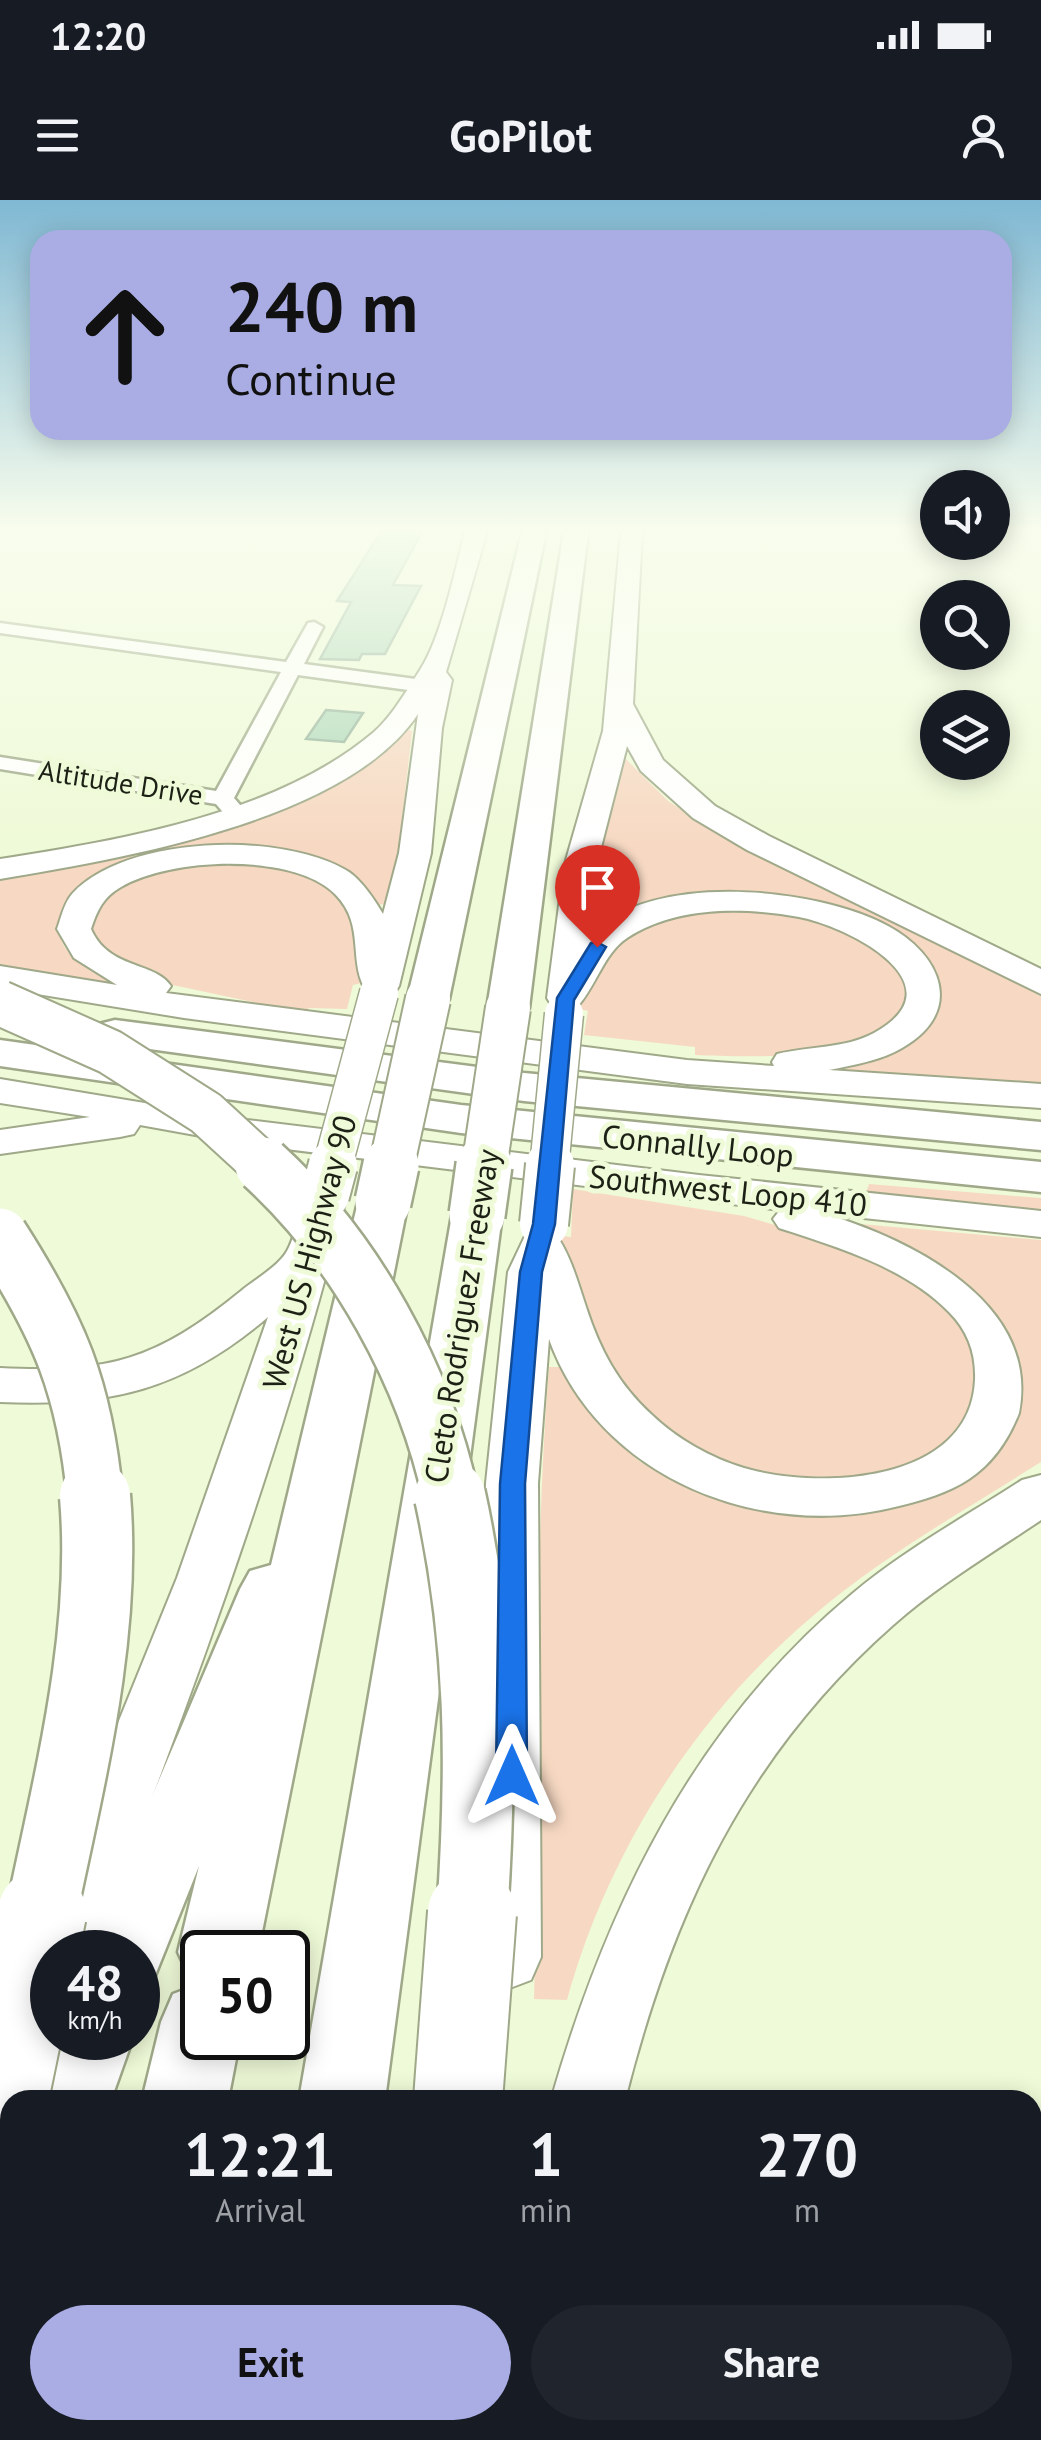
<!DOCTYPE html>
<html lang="en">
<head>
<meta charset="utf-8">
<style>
  :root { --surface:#171b24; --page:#20242c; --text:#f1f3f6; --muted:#9ea1a6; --accent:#aaade4 }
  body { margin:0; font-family:"PT Sans",sans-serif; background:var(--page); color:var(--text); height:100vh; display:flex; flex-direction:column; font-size:38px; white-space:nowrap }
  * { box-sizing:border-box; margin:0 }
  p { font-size:32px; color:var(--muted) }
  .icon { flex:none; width:55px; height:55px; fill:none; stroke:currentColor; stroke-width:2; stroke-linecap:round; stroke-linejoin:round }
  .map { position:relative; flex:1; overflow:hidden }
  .sheet { position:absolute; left:0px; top:1890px; width:1042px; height:350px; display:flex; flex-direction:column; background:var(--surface); border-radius:30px 30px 0 0; box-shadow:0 5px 25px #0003 }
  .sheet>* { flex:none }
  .hud { position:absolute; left:30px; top:30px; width:982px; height:210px; border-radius:30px; box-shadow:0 5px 25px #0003; background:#aaade4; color:#111; overflow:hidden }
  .tools { position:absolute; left:920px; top:270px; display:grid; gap:20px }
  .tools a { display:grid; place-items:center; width:90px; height:90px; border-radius:50%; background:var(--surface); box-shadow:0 5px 25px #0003; font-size:50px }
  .speed { position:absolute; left:30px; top:1730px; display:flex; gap:20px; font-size:50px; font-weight:700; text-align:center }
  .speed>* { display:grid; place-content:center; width:130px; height:130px; border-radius:50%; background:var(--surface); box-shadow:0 5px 25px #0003; line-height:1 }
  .speed small { font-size:25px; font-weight:400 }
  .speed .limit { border:5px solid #111; border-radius:15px; background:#fff; color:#111 }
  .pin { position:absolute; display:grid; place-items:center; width:85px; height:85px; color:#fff; margin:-102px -42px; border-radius:50% 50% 50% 0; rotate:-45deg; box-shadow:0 0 10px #0007 }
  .pin .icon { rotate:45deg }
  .me { position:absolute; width:110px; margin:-55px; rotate:0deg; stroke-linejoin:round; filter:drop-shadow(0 0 8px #0008) }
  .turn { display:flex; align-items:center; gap:35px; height:210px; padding:0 30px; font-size:45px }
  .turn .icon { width:130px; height:130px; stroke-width:2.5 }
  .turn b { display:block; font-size:70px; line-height:85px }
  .eta { display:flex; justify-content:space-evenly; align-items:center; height:170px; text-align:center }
  .eta b { font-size:60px; font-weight:700; line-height:70px }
  .cta { display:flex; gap:20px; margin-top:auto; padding:20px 30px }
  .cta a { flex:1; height:115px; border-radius:60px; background:var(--accent); color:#111; font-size:40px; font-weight:700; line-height:115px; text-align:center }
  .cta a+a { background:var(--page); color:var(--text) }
  .status { display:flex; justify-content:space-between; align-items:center; height:70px; padding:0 50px; background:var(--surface); direction:ltr }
  .status svg { height:28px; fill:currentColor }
  header { display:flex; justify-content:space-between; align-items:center; height:130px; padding:0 30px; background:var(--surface); font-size:45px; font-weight:700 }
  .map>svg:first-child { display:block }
  .green { fill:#f7d9c3 }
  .building { fill:#b1dabb; stroke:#97b59e; stroke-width:2.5 }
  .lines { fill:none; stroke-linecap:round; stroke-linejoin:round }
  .street-casing { stroke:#9fa989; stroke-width:5 }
  .secondary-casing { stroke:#9fa989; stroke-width:4 }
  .highway-casing { stroke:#9fa989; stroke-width:5 }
  .street { fill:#fff; fill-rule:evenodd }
  .secondary { fill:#fff; fill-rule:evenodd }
  .highway { fill:#fff; fill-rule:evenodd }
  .secondary-bridge-far1-casing { stroke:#9fa989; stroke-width:41; stroke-linecap:butt }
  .secondary-bridge-casing { stroke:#9fa989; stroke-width:52; stroke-linecap:butt }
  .highway-bridge-far3-casing { stroke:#9fa989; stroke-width:48; stroke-linecap:butt }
  .highway-bridge-far2-casing { stroke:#9fa989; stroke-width:60; stroke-linecap:butt }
  .highway-bridge-far1-casing { stroke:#9fa989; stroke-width:75; stroke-linecap:butt }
  .highway-bridge-casing { stroke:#9fa989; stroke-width:92; stroke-linecap:butt }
  .secondary-bridge-far1 { stroke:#fff; stroke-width:38 }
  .secondary-bridge { stroke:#fff; stroke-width:48 }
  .highway-bridge-far3 { stroke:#fff; stroke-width:44 }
  .highway-bridge-far2 { stroke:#fff; stroke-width:55 }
  .highway-bridge-far1 { stroke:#fff; stroke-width:70 }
  .highway-bridge { stroke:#fff; stroke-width:88 }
  .route { fill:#1a73e8; stroke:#114b97; stroke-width:2.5 }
  .labels { text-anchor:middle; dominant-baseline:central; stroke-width:10; stroke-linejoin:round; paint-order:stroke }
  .far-street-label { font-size:28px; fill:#1d2115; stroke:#effad8 }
  .street-label { font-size:32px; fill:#1d2115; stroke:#effad8 }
</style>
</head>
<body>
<div class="status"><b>12:20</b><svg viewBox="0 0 49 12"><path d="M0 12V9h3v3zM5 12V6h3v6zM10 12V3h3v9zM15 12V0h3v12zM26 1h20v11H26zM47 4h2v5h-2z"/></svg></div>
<header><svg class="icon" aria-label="menu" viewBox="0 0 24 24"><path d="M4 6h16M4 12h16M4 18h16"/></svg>GoPilot<svg class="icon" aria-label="person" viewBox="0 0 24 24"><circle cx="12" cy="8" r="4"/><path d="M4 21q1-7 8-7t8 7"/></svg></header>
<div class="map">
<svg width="1041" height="2240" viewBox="0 0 1041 2240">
  <rect width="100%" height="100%" fill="#effad8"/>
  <path class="green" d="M406,529L412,531L398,655L385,704L377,705L362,685L207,648L65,706C44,746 83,769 115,783L0,767V678L139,650L386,546Z
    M623,556L668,601L718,633L1041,796V884L831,872V868L906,842L912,747L741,694L593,734L585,733L589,694Z
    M208,659L306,670L349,704L364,771L361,783L353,785L347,809L309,808L304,813L168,784L103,754L85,720L121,682Z
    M720,707L819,717L893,757L908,789C894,866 754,857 695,855V847L584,835L588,811L580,809C586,773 609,741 643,724C664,714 696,712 720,707Z
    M869,984L1041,998V1014L865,996Z
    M573,989L744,1016L826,1040L896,1069L939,1099L963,1125L979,1166L968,1215L951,1239L923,1259L873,1277L796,1283L702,1259L622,1198L561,1052V1036L571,1037Z
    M860,1024L1041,1040V1262C965,1310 883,1356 814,1415C696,1514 608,1651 567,1800L534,1799C541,1588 532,1377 549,1167H560L600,1225L639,1261L665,1277L712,1296L757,1308L837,1315L893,1306L1020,1191C1023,1124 967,1079 912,1052C896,1044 869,1035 860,1024Z"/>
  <path class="building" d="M381,332H422L393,385L421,386L385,454H362L359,460L320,459L351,402L337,401Z
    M326,510L363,513L344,542L306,539Z"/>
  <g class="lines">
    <g class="street-casing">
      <path id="street" d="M314,422L323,427L304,464L423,480L433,486L423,492L298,475L234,598L246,612L243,617H227L216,604L0,569V557L216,591L281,472L0,433V423L286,462L308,423Z"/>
    </g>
    <g class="secondary-casing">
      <path id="secondary" d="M465,332H487L446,472L452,480L442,528L431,653L399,786L394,794L381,797L368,794C346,762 367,726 335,694C293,652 170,658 121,687C103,697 97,711 91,729C109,770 154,761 171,786L166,793L687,860L774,866L772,862L777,854C810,846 844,849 874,833C963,784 847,726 799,717C743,707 676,706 627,738C604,753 596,786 578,806L565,809L552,806L547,798L564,667L603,531L621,332H642L633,504L663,560L715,606L769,636L1041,769V794L747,650L693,618L641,571L627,546L596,667L590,735C650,671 817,687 888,726C942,755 965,812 902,848C880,861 853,865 829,870L1041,884V908L687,884L184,818L0,788V766L117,785L74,758L57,729C61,718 64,703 72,694C126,635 284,631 349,672C363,682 374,699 383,714L399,653L418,514C347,621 120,659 0,679V659C121,640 278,614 374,532C392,516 407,490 420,470C441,438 455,371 465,332Z
        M0,879L247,920L699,975L1041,1011V1037L826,1014C907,1039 1041,1101 1019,1213C1009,1239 992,1264 969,1279C948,1293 923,1300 899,1306C761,1342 599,1278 549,1139L538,1283L541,1757L531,1780L507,1789L483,1780L473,1757L486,1283L508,1072L525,1036L541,1032L557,1036C571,1057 578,1083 586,1107C600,1150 618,1184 652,1215C677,1239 711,1258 744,1268C819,1290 970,1284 975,1180C976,1153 968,1131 949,1112C905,1067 837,1047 779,1028L773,1019L780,1010L245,944L140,925L134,934L120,937L0,954V930L90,917L0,903Z
        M325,982L340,986L347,995C282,1254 189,1504 93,1752H52V1781L35,1775L25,1752L177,1378L268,1117C183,1190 109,1207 0,1202V1168C109,1173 155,1161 241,1091C254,1080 279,1066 287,1051C299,1031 296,1005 310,986Z
        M1041,1275V1320C991,1354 938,1385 892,1426C745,1556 672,1713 625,1900H551C607,1705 694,1526 852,1394C904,1350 965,1317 1022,1280Z
        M507,2230H591V2240H507Z"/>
    </g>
    <g class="highway-casing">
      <path id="highway" d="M522,332H546L449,799L443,808L428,812L413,808L407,799Z
        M564,332H588L529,808L523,817L508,821L493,817L487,808Z
        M115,820L524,873L1041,922V950L524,901L99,842L93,833L99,824Z
        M0,840L461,905L1041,962V992L461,933L0,866Z
        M383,987L401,991L408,1002L258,1752H202V1838H240L228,1900H142L161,1822L173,1794L202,1783L190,1778L178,1752L199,1666L154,1778L138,1784V1752H86L240,1389L250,1371L271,1365L358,1002L365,991Z
        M477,1000L495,1004L502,1015L385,1900H299L452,1015L459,1004Z
        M52,1834V1838H133L111,1900H25Z
        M10,2009V2124L0,2128V2014Z
        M67,2230H165L163,2240H65Z
        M249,2230H347L346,2240H248Z
        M388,2230H486L485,2240H387Z"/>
    </g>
    <use href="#street" class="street"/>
    <use href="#secondary" class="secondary"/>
    <use href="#highway" class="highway"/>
    <g class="secondary-bridge-far1-casing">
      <path id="secondary-bridge-far1" d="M332,968L379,793
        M549,968L564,814"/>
    </g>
    <g class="secondary-bridge-casing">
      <path id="secondary-bridge" d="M325,995L333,965
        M544,1024L550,965"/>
    </g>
    <g class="highway-bridge-far3-casing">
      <path id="highway-bridge-far3" d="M0,803L110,852L206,913L266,968
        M391,968L428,799
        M484,968L508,808"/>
    </g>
    <g class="highway-bridge-far2-casing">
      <path id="highway-bridge-far2" d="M263,965C356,1050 425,1176 451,1298
        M383,1002L391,965
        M477,1015L484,965
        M0,1036C59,1128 85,1188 95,1298"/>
    </g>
    <g class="highway-bridge-far1-casing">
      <path id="highway-bridge-far1" d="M450,1296C482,1442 482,1567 472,1715
        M41,1715C69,1579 107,1436 95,1296"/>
    </g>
    <g class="highway-bridge-casing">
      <path id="highway-bridge" d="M458,1900L472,1713
        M0,1917L42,1713"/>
    </g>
    <use href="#secondary-bridge-far1" class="secondary-bridge-far1"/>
    <use href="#secondary-bridge" class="secondary-bridge"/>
    <use href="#highway-bridge-far3" class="highway-bridge-far3"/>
    <use href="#highway-bridge-far2" class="highway-bridge-far2"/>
    <use href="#highway-bridge-far1" class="highway-bridge-far1"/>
    <use href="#highway-bridge" class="highway-bridge"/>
  </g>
  <linearGradient id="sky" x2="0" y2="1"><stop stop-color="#80b8d3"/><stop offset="0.51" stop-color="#f8fded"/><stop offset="1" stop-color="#f8fded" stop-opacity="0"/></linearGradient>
  <rect width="1041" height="645" fill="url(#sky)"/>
  <path class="route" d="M597,742L606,747L574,800L555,1024L542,1072L525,1284L527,1576L522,1585L512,1588L501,1585L496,1576L500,1284L520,1072L533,1024L557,798L591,743Z"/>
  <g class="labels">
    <g class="far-street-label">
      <text transform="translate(121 582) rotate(9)">Altitude Drive</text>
    </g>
    <g class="street-label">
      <text transform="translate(698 945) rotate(6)">Connally Loop</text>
      <text transform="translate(728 990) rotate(6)">Southwest Loop 410</text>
      <text transform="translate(309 1052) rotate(-75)">West US Highway 90</text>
      <text transform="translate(461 1116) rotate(-81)">Cleto Rodriguez Freeway</text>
    </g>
  </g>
</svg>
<div class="tools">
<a><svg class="icon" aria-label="sound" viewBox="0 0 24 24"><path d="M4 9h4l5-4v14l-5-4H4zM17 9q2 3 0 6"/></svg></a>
<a><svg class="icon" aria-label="search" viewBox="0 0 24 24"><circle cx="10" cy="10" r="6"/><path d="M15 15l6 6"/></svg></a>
<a><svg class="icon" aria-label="layers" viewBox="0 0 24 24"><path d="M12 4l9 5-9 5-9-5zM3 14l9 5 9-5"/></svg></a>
</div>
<div class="speed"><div>48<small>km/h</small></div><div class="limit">50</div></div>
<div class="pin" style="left:597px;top:747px;background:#d93025"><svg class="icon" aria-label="arrive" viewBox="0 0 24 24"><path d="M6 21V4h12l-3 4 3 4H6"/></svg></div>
<svg class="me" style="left:512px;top:1576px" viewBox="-20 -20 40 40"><path d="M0-17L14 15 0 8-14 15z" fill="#1a73e8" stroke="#fff" stroke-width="4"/></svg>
<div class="hud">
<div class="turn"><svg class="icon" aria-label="ahead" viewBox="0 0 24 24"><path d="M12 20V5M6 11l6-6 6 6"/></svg><div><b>240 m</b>Continue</div></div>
</div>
<section class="sheet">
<div class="eta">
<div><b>12:21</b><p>Arrival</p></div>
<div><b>1</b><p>min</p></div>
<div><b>270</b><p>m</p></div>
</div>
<div class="cta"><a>Exit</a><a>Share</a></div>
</section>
</div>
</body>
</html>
